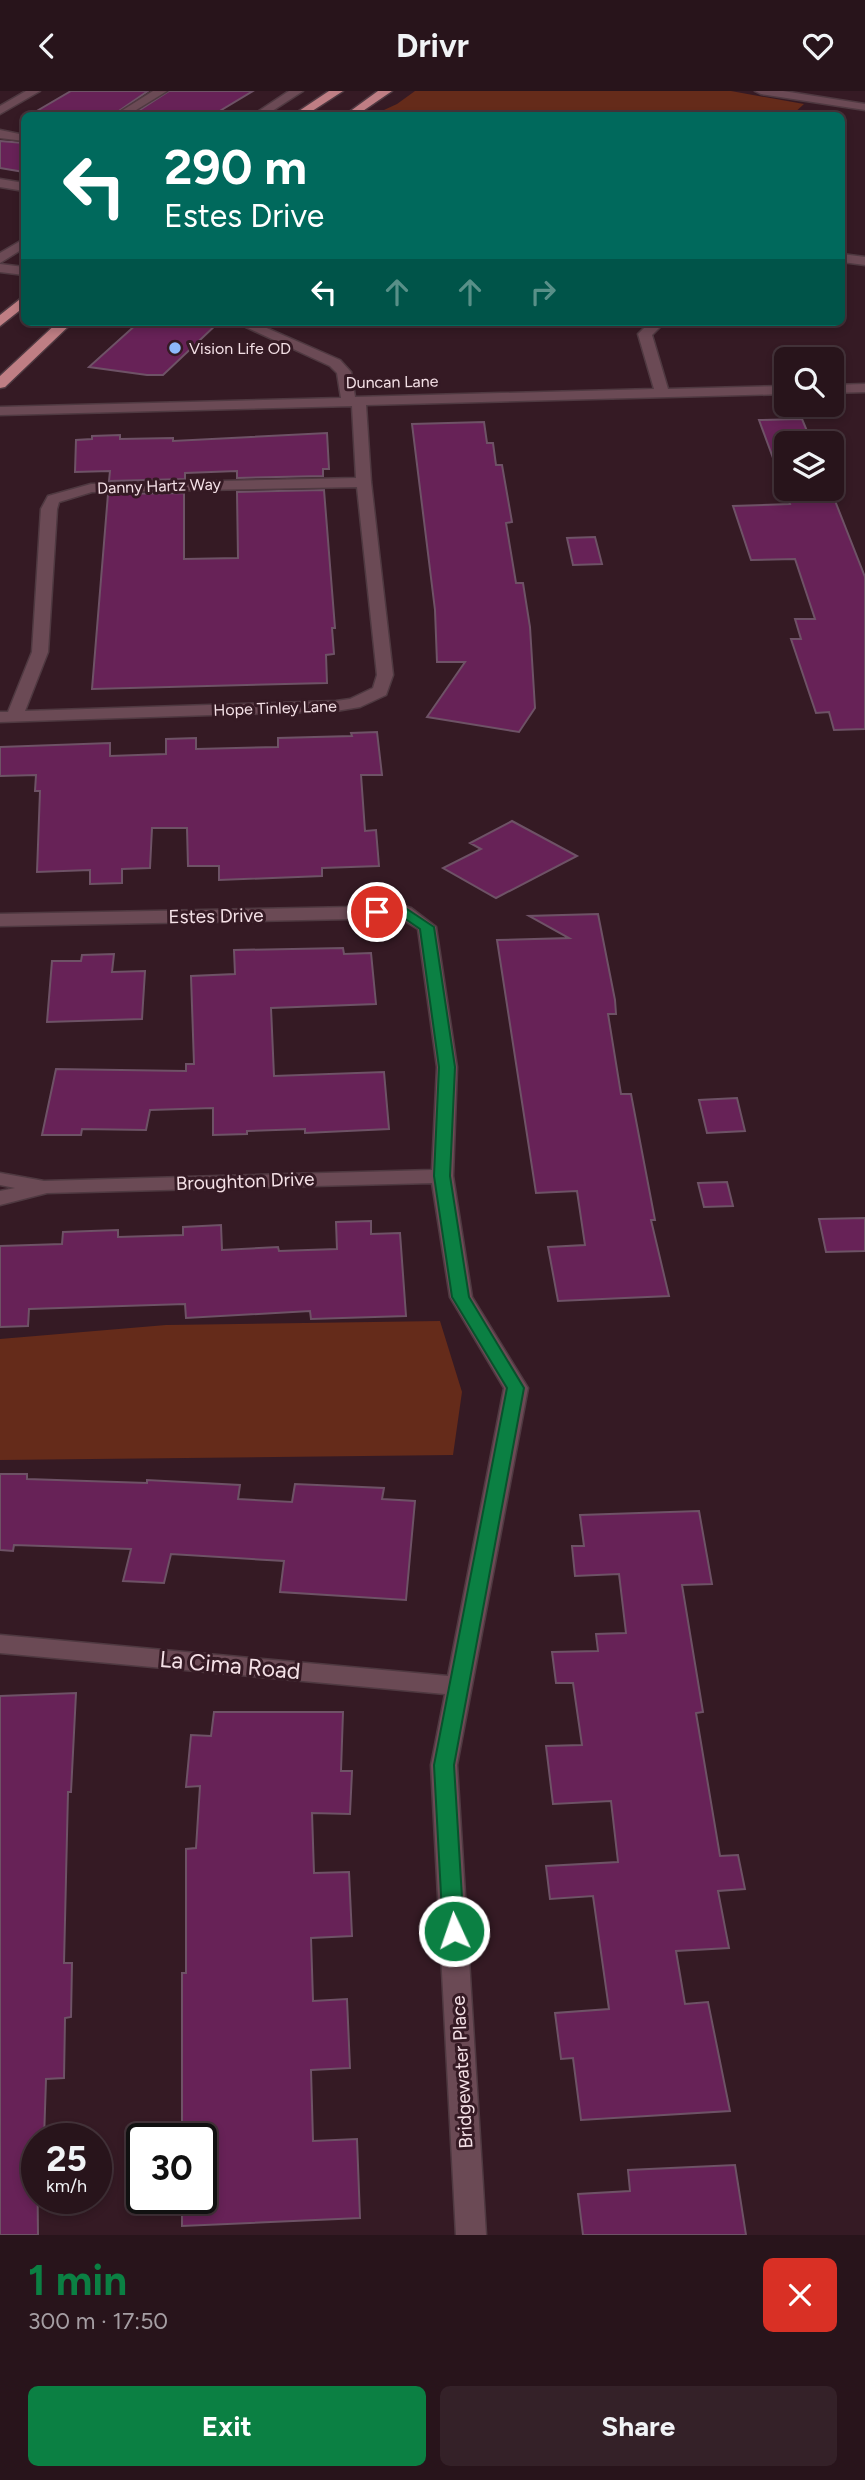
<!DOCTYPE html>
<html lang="en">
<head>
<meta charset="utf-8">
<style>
  :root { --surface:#28141b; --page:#342128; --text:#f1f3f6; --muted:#a59ea3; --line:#44333a; --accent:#0b8043 }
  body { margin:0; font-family:Figtree,sans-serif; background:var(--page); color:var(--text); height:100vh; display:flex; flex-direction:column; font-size:26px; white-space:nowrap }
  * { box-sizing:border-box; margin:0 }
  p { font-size:23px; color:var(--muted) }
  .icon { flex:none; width:38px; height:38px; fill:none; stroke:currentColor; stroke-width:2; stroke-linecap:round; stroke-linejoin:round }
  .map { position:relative; height:2144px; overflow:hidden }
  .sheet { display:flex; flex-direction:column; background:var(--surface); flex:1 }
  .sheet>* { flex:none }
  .banner { position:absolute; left:21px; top:21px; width:824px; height:214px; border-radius:10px; box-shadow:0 4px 10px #0003,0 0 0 2px var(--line); background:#00695c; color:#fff; overflow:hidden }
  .fabs { position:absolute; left:774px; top:256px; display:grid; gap:14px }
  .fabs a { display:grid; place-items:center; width:70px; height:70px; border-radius:10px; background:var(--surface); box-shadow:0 4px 10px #0003,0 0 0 2px var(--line); font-size:35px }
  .speed { position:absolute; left:21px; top:2032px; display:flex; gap:14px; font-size:35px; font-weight:700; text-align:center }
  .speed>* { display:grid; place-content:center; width:91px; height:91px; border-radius:50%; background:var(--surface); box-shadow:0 4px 10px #0003,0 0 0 2px var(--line); line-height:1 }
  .speed small { font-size:18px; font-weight:400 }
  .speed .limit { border:4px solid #111; border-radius:10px; background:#fff; color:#111 }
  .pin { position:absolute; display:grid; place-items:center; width:60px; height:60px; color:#fff; margin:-30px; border:4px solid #fff; border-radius:50%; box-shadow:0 2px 7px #0007 }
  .me { position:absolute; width:77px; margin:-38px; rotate:357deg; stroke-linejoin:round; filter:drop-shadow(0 0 5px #0008) }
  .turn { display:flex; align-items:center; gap:24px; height:147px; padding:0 28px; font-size:32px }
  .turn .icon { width:91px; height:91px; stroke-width:2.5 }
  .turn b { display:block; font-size:49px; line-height:60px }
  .lanes { display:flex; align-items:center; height:66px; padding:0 28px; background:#0003; justify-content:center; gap:35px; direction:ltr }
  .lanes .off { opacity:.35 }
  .round { display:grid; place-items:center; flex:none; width:74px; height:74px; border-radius:10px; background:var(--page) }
  .summary { display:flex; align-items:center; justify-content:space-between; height:119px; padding:0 28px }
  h1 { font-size:42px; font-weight:700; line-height:52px; color:var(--accent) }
  .button { display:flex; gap:14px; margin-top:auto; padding:14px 28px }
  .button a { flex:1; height:80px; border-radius:10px; background:var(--accent); color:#fff; font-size:28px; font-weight:700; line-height:80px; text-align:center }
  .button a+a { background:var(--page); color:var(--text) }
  header { display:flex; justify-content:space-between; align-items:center; height:91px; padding:0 28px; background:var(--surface); font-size:32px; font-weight:700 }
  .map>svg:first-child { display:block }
  .green { fill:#652b1a }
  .building { fill:#672257; stroke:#6e5266; stroke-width:2 }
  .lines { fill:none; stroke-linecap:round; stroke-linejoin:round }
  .minor-casing { stroke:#4f3941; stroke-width:3 }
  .major-casing { stroke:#4f3941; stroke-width:3 }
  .minor { fill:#6b4a55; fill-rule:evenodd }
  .major { fill:#bf7e84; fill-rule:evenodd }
  .route { fill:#0b8043; stroke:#07532c; stroke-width:2 }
  .poi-dot { fill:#8db9fc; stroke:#351a24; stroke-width:2.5 }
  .labels { text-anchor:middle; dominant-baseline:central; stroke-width:6; stroke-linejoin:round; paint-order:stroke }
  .far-poi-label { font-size:16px; fill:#f4e0e6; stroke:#351a24; text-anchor:start }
  .far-street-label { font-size:16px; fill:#f4e0e6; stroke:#351a24 }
  .street-label { font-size:19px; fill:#f4e0e6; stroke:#351a24 }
  .near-street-label { font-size:23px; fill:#f4e0e6; stroke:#351a24 }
</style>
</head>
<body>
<header><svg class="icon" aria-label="back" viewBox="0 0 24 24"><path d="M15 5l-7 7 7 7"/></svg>Drivr<svg class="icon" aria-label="heart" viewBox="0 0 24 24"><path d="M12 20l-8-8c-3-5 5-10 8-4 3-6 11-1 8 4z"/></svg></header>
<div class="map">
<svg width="865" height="2144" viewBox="0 0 865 2144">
  <rect width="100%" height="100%" fill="#351a24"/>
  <path class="green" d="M415,0H731L804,13L792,24H506L478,20L437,24H373L397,13Z
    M440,1230L462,1301L453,1364L0,1369V1248L166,1234Z"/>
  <path class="building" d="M71,0H148L113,24H30Z
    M169,0H253L213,24H132Z
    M0,50L24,52V81L0,77Z
    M139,231H219L163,284H147L89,276Z
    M802,328L812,352H786V397H830L865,486V638L834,639L829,621L816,622L791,548H801L795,528H815L795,468L751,469L733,415L790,413L759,329Z
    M484,331L487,352H493L496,374H502L512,431L506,432L516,492H523L530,536L535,617L519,641L427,626L465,571H437L435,519L412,333Z
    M327,342L329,378H323V385L237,387V380L185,382V388L109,390L110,380L75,381L76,349L92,348V345L120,344V348L173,347V350Z
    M324,399L335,537H332L334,563L326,564L327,592L92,598L108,403L184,402V468L238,467L237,401Z
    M595,446L602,473L573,474L567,447Z
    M377,641L382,684H361L365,740L376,739L379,775L322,777V785L219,789V775H188L187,737H152L150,777L122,778V792L90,793V779L37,781L40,700H35L36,684L0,685V656L110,652V665L166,663V648L196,647V658L278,656V647L352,645L351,642Z
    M512,730L577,765L496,807L443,777L481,758L470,752Z
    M598,823L615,909L616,923H608L621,1003H631L655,1129H651L669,1205L558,1210L548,1156L585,1154L577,1100L536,1102L497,849L569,847L529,825Z
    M343,857L344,863L371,862L376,913L271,917L274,985L384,981L389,1038L305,1042V1038L247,1040V1043L213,1044V1017L150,1019L146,1039L82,1038L81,1044H42L56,978L186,980V973H194L191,885L235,883L234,859Z
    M114,863L112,881L145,880L142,928L47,931L52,870H81L82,864Z
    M737,1007L745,1040L707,1042L699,1009Z
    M727,1091L733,1115L704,1116L698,1092Z
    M865,1127V1160L826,1161L819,1128Z
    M371,1130V1143L400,1142L406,1225L311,1228L310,1220L186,1227L185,1213L29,1218L28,1235L0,1236V1155L62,1153L63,1141L118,1139V1146L183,1144V1136L221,1134L222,1159L278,1156L279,1160L337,1158L336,1131Z
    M0,1383H27V1388L147,1392V1389L240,1394L238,1408L292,1411L295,1393L384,1397L382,1408L415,1410L406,1509L280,1501L284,1470L171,1463L164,1492L123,1490L131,1458L14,1454L13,1460L0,1459Z
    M699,1420L712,1493L682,1494L703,1621L696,1622L720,1765L738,1764L745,1798L718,1800L729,1857L676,1860L685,1913L708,1911L730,2020L581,2029L573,1967L561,1968L555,1922L609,1918L593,1805L550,1808L546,1775L618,1771L611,1710L553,1713L546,1655L582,1654L573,1592H556L552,1561L598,1560L596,1543L626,1542L619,1483L575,1485L572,1455H584L580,1424Z
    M76,1602L71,1701H68L64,1872H72L71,1926L65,1927L64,1987L46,1988L44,2048H37L38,2144H0V1605Z
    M214,1621H343L341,1680H352L350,1723L312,1722L314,1782L349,1781L352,1845L311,1847L313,1910L347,1908L350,1977L311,1979L313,2050L357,2048L360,2127L182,2135V2107H201V2048H182V1882H186V1758L196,1757L200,1695L186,1696L191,1644L211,1645Z
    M735,2074L746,2144H583L578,2103L630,2100L628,2079Z"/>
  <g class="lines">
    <g class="minor-casing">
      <path id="minor" d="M26,0H40L0,23V15Z
        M153,0H167L128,24H115Z
        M289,0H303L266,24H253Z
        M755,0H783L865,13V19L761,3Z
        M459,21H480L486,24H453Z
        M0,39L24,44V50L0,47Z
        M0,88L24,92V100L0,96Z
        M24,148V157L0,172V162Z
        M842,163L865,166V174L842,171Z
        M0,173L24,176V184L0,181Z
        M235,231H253L340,269L351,281L355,306L654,298L638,243L650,231H665L652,244L668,298L786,295V303L366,314L371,391L393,584L386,604L360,616L336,620L0,631V621H8L32,561L41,418L48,405L91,393L356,387L352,315L0,324V316L341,307L337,282L330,275ZM357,396L377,584L373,597L350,608L336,610L25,620L48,561L57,418L59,411L92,401Z
        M865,293V301L831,302V294Z
        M404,815L411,817L436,836L457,976L453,1085L472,1206L528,1297L457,1674L486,2144H456L431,1674L445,1603L0,1562V1544L448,1585L504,1297L450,1206L432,1092L47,1102L0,1114V1100L15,1097L0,1094V1082L44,1090L432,1079L437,976L418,838L400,827L0,835V823Z"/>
    </g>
    <g class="major-casing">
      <path id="major" d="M329,0H343L306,24H293Z
        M378,0H392L357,24H345Z
        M24,205V216L0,235V224Z
        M58,231H73L5,296L0,297V285Z"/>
    </g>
    <use href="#minor" class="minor"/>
    <use href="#major" class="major"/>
  </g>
  <path class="route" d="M404,816L434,836L455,976L450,1085L469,1206L524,1297L454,1674L464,1840L461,1846L454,1848L446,1846L443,1840L434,1674L507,1297L452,1206L434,1085L439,976L420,838L401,825L377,826L370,821L377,817Z"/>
  <circle class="poi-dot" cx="175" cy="257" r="7"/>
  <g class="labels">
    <g class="far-poi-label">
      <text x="189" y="257">Vision Life OD</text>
    </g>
    <g class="far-street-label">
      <text transform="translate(392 291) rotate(-1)">Duncan Lane</text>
      <text transform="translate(159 395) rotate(-2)">Danny Hartz Way</text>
      <text transform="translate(275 617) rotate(-2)">Hope Tinley Lane</text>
    </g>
    <g class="street-label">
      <text transform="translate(216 825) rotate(-1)">Estes Drive</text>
      <text transform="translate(245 1090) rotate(-2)">Broughton Drive</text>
      <text transform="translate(462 1981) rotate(-93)">Bridgewater Place</text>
    </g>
    <g class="near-street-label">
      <text transform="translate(230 1574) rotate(5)">La Cima Road</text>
    </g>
  </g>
</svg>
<div class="fabs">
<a><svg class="icon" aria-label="search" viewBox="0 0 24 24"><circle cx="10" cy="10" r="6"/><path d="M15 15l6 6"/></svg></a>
<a><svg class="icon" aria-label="layers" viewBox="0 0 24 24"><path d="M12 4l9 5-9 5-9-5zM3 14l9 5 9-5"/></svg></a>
</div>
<div class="speed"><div>25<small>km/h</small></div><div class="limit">30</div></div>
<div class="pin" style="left:377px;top:821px;background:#d93025"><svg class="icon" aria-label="arrive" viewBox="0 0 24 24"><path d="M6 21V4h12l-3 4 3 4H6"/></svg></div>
<svg class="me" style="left:454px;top:1840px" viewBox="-20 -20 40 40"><circle r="17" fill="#0b8043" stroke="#fff" stroke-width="3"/><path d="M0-11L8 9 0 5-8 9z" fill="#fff"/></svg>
<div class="banner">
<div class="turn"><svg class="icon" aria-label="left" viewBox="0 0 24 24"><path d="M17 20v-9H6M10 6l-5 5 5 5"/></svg><div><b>290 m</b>Estes Drive</div></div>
<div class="lanes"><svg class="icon" aria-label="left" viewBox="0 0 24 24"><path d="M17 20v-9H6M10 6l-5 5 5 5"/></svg><svg class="icon off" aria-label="ahead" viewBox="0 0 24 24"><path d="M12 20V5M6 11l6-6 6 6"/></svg><svg class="icon off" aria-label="ahead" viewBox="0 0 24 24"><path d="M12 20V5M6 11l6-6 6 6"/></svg><svg class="icon off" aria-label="right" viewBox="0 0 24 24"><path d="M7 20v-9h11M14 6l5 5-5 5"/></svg></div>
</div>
</div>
<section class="sheet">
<div class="summary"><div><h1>1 min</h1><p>300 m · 17:50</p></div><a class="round" style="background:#d93025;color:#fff"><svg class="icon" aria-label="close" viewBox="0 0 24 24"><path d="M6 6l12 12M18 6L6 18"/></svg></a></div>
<div class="button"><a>Exit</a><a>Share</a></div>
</section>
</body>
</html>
